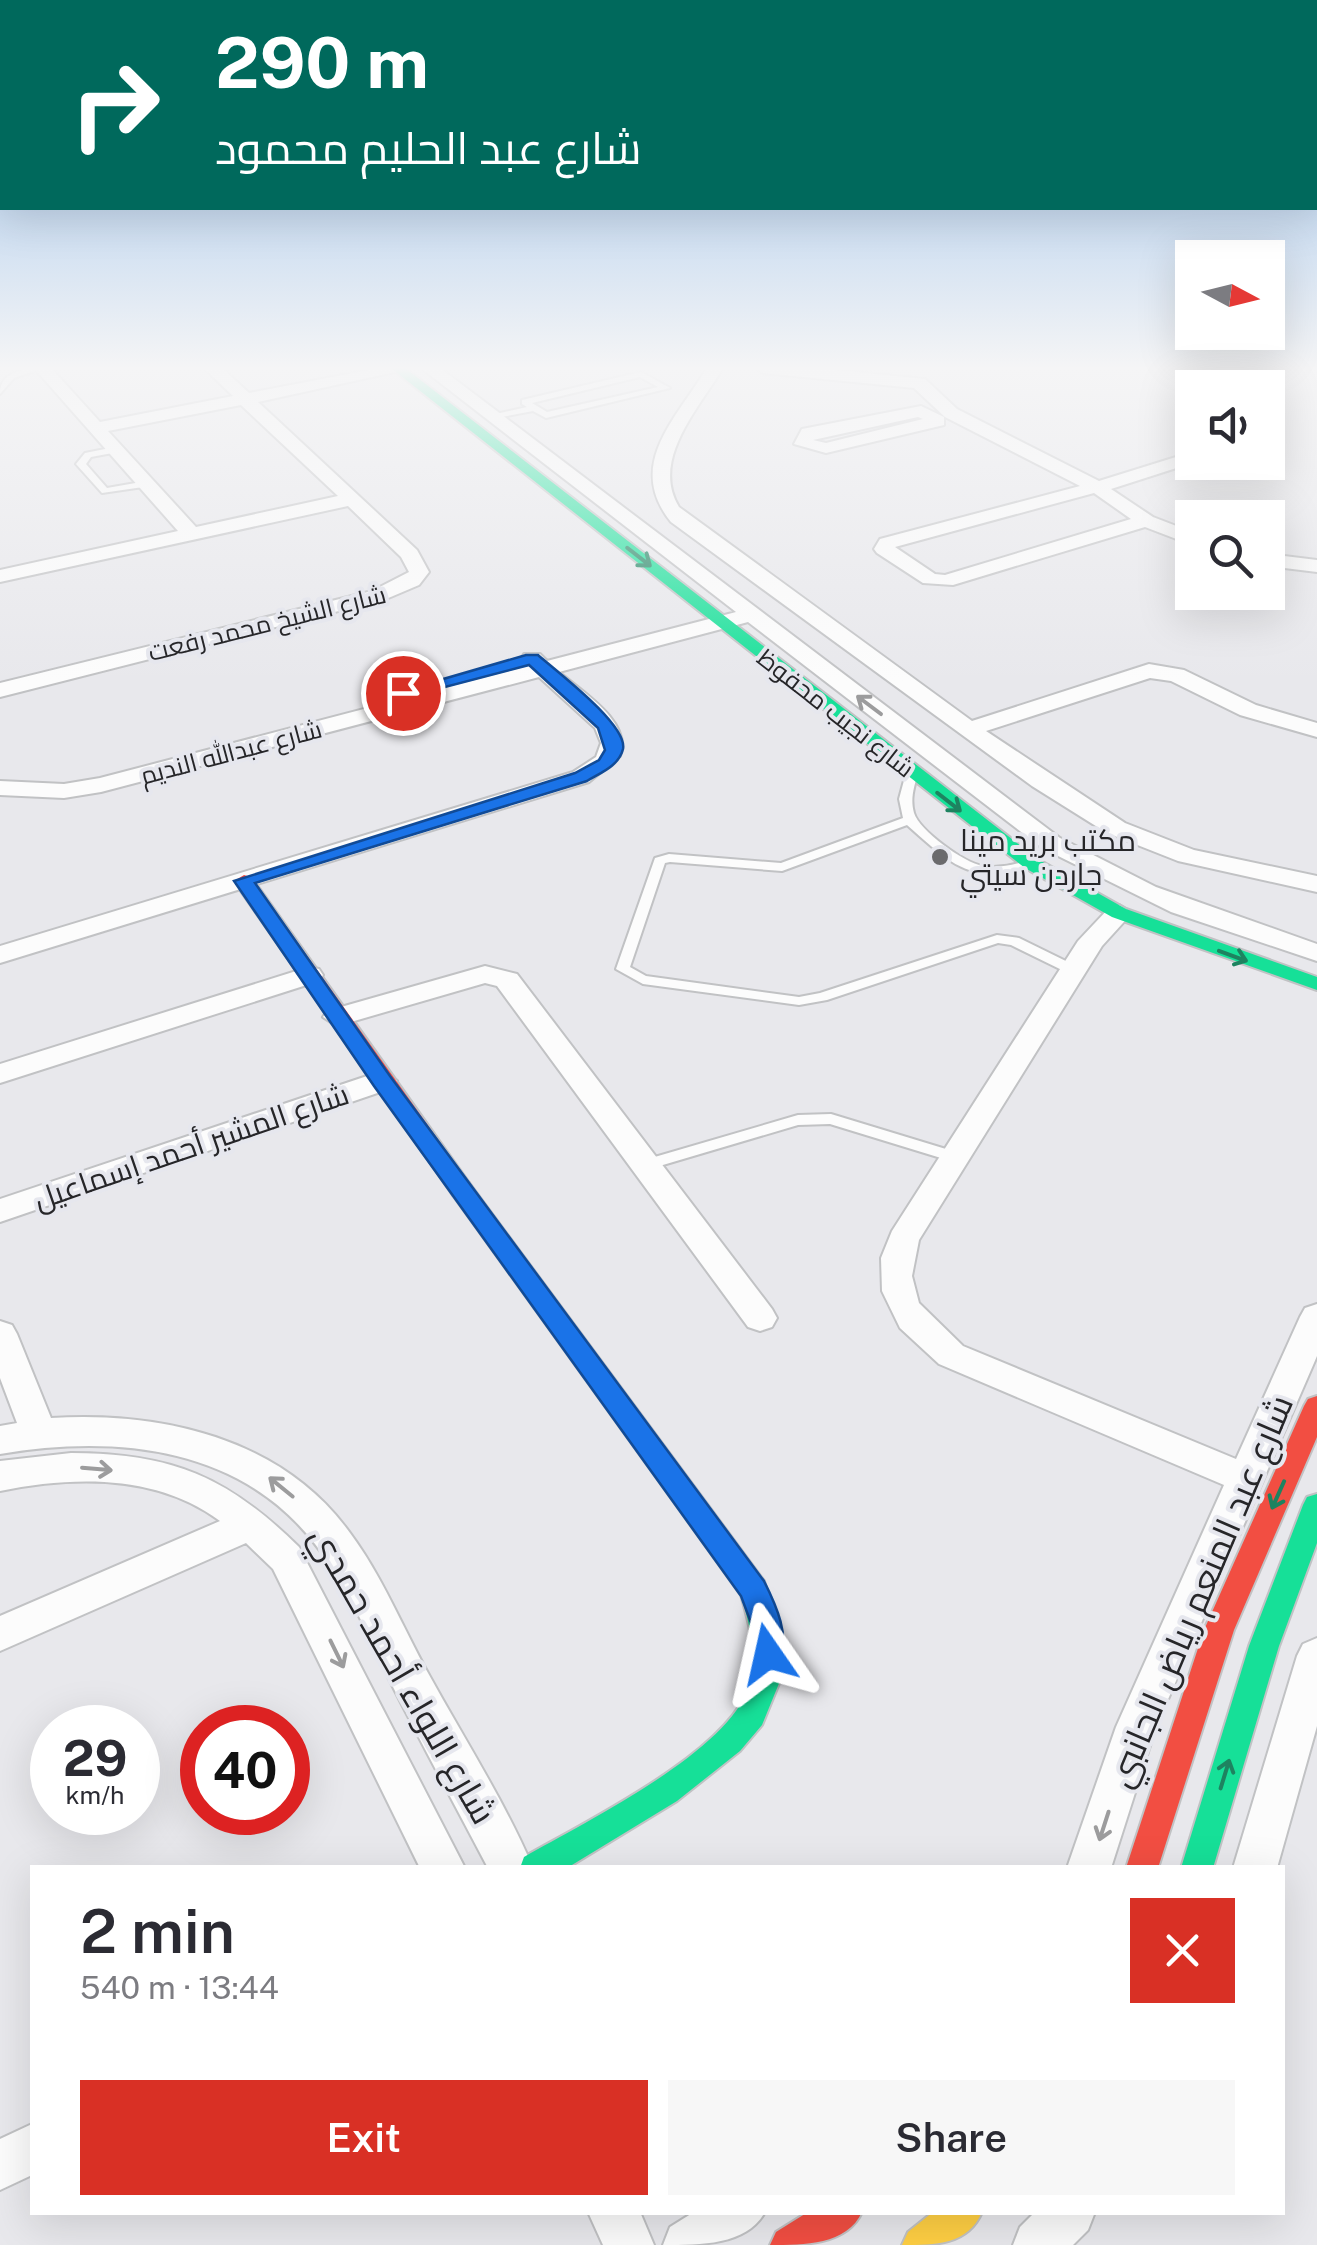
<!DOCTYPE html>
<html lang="en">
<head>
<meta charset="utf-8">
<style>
  :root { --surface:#fff; --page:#f7f7f7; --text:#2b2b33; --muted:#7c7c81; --accent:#d93025 }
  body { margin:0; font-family:"Public Sans",Cairo,sans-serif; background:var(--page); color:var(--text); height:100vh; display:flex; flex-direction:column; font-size:38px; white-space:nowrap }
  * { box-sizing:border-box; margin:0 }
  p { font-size:32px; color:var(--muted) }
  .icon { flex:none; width:55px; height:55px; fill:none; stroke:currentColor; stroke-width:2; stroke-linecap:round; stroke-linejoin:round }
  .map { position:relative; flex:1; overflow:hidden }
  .details { position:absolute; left:30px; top:1865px; width:1255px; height:350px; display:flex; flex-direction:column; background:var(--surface); border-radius:0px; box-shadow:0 10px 40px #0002 }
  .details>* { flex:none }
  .guide { position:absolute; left:0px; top:0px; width:1318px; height:210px; box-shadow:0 10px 40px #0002; background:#00695c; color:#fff; overflow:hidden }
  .needle { width:65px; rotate:97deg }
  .controls { position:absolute; left:1175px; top:240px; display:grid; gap:20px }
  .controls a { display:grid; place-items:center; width:110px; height:110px; border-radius:0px; background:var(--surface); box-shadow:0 10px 40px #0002; font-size:50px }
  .speed { position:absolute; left:30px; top:1705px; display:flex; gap:20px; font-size:50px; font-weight:700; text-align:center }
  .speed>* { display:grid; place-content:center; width:130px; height:130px; border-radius:50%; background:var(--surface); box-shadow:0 10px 40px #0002; line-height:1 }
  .speed small { font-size:25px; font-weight:400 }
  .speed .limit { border:15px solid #d22; background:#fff; color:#111 }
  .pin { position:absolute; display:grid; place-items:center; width:85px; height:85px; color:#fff; margin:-42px; border:5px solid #fff; border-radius:50%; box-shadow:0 2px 10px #0007 }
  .me { position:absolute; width:110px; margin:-55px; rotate:349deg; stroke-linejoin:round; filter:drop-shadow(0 0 8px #0008) }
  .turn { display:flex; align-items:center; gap:35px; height:210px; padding:0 50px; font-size:45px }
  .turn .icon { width:130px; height:130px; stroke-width:2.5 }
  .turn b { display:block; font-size:70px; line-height:85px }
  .round { display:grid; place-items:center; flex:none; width:105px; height:105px; border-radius:0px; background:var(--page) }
  .overview { display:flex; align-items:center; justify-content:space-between; height:170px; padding:0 50px }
  h1 { font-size:60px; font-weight:600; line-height:75px }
  .button { display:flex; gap:20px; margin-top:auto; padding:20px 50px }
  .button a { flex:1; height:115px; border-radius:0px; background:var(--accent); color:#fff; font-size:40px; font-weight:600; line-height:115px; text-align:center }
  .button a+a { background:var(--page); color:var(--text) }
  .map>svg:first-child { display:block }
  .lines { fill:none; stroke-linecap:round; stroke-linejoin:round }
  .lane-casing { stroke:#c1c2c4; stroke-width:4 }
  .street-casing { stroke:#c1c2c4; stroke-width:4 }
  .fast-casing { stroke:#c1c2c4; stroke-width:4 }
  .slow-casing { stroke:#c1c2c4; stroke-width:4 }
  .jam-casing { stroke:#c1c2c4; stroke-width:4 }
  .lane { fill:#fcfcfc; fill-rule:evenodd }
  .street { fill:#fcfcfc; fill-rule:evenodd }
  .fast { fill:#16e098; fill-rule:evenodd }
  .slow { fill:#ffcf43; fill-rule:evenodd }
  .jam { fill:#f24e42; fill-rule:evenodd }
  .oneway { stroke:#1e8360 }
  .oneway2 { stroke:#9c9c9d }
  .route { fill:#1a73e8; stroke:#114b97; stroke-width:2.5 }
  .poi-dot { fill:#6a6a6d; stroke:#e6e7ee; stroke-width:4 }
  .labels { text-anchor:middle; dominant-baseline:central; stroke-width:8; stroke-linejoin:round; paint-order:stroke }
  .far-street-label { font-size:25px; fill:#262629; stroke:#e6e7ee }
  .poi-label { font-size:30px; fill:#262629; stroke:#e6e7ee; text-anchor:start }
  .street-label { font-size:30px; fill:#262629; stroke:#e6e7ee }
  .near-street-label { font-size:35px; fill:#262629; stroke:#e6e7ee }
</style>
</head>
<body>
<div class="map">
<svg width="1317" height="2245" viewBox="0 0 1317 2245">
  <rect width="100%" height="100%" fill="#e8e8ec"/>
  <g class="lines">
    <g class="lane-casing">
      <path id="lane" d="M30,368H44L14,378L0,394C0,375 15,372 30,368Z
        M641,372L670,388L546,418L533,411L491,419L487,416L527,407L522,404V400ZM640,377L658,387L547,412L532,403Z
        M115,447L119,450L118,452L91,457L86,464L107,488L147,481L150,482V486L102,493L76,464L85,453Z
        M912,769L918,773C914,787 910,799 914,813C919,830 964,863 983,866C999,869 1015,864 1031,860L1037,864L1035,867C968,883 956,868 907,825L782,871L670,862L665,863L630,967L646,976L799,997L820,993L997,935L1019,938L1078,967L1080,970L1078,973H1068L1011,945L998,943L827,1000L799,1005L643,984L616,969L655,858L669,854L781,863L903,818L899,799L906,773Z
        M831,1114L959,1153L962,1157L954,1162L830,1124L798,1125L646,1170L638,1165L641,1161L798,1115Z"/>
    </g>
    <g class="street-casing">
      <path id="street" d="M34,368H51L100,422L233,396L204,368H222L249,393L379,368H413L258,402L417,550L429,572L419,585L386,599L0,697V683L372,591L409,572L401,557L348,506L0,582V570L178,531ZM241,405L338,496L196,527L108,431Z
        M421,368H440L1060,838L1156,887L1317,944V961L1171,912L1042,848L748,622L559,672C581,691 633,722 620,756L589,782L0,963V946L573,772L596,757L601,743L595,728L539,677L101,792L64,798L0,795V781L64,784L100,778L528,666L521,659L524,654H540L547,661L736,612Z
        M707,368H723C699,408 650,460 679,507L972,721L1149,664L1184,670L1256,705L1317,723V737L1240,715L1171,681L1150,678L986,731L1125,823L1194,850L1317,876V892L1178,861L1107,833L1032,786L671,522C625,465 676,419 707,368Z
        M755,368H816L925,379L957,409L1099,481L1192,452L1195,462L1111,489L1153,517L1192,532V545L1145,527L953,585L923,583L877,553L874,549L880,539L1080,486L945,417L914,388L763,373ZM1094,493L1131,519L945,575L935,574L895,547Z
        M1179,368H1198L1224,388H1204Z
        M921,406L944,417V425L826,453L794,444L802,429ZM918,417L923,419L826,443L813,440Z
        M1268,554L1317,560V572L1268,566Z
        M1119,905L1132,913L1102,946L919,1240L912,1276L919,1303L963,1346L1236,1459L1300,1317L1305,1308L1317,1304V1356L1156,1727L1111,1868H1067L1116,1727L1224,1485L939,1364L900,1328L882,1291L881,1258L892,1231L1078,941L1110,907Z
        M485,966L517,974L772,1309L777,1318L772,1327L760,1331L748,1327L497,986L485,983L337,1026L323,1017L327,1011Z
        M309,967L319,969L323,975L319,981L0,1083V1064Z
        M382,1071L397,1081L392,1088L0,1222V1199Z
        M0,1321L12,1325L17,1334L51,1418C161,1411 282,1438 350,1533C382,1576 402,1626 428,1673C463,1737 504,1800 533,1868H488C455,1805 421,1743 389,1679C368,1636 350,1591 321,1552C246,1447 119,1434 0,1454V1426L17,1423L0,1378Z
        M71,1453C172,1453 228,1477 299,1547L465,1868H420L273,1569L246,1543L0,1651V1616L220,1521C157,1474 74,1476 0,1491V1461Z
        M1317,1638V1726L1277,1868H1233L1297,1656L1303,1644Z
        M32,2124V2175L0,2190V2139Z
        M588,2212H640L654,2245H603Z
        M694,2212H765C747,2245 702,2245 663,2245L670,2227Z
        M1035,2212H1095L1088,2230L1073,2245H1013L1020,2227Z"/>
    </g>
    <g class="fast-casing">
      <path id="fast" d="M391,368H405L1039,860L1126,909L1317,977V990L1112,917L1025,868Z
        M461,1181L469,1183L764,1581L781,1639L782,1676L762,1725L740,1751L677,1801L567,1868H520L524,1857C583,1823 729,1752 749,1686C759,1657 749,1623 741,1595L453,1195L449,1189L453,1183Z
        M1317,1494V1543L1279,1646L1213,1868H1181L1249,1646L1303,1505L1307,1497Z"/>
    </g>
    <g class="slow-casing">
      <path id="slow" d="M933,2212H982C968,2245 935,2245 902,2245L908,2232Z"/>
    </g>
    <g class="jam-casing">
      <path id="jam" d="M244,875L251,877L469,1183L473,1189L469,1195H453L234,881Z
        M1317,1396V1437L1234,1630L1158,1868H1126L1204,1630L1304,1406L1308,1399Z
        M808,2212H862C847,2245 804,2245 770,2245L776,2232Z"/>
    </g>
    <use href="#lane" class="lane"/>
    <use href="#street" class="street"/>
    <use href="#fast" class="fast"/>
    <use href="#slow" class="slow"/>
    <use href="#jam" class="jam"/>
  </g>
  <defs><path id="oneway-shaft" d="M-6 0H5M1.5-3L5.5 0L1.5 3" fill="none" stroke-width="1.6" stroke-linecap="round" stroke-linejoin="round" transform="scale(2.5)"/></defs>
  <g class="oneway">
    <use href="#oneway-shaft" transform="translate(639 557) rotate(38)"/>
    <use href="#oneway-shaft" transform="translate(949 802) rotate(38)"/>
    <use href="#oneway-shaft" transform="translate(1233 956) rotate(20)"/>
    <use href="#oneway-shaft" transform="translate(1278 1495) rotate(114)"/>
    <use href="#oneway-shaft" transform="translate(1225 1774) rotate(-73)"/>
  </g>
  <g class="oneway2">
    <use href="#oneway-shaft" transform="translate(869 705) rotate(-143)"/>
    <use href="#oneway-shaft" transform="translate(97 1469) rotate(5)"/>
    <use href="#oneway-shaft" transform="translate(281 1487) rotate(-141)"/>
    <use href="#oneway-shaft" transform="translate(337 1654) rotate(64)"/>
    <use href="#oneway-shaft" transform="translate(1104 1826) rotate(108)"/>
  </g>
  <linearGradient id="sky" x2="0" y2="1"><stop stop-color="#90bbea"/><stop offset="0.54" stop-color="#f5f5f6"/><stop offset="1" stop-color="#f5f5f6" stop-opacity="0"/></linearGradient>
  <rect width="1317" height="682" fill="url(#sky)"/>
  <path class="route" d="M526,655H538C556,671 628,725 623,749C619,766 600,773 587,781L255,883L390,1076L764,1581C776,1605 791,1637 779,1663L768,1667L758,1663L754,1631L741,1596L374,1086L234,881L575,773L599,760L605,750L598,728L529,665L403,698L395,693Z"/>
  <circle class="poi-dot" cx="940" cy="857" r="10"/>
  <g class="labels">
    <g class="far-street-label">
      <text transform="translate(267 623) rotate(-14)">شارع الشيخ محمد رفعت</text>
      <text transform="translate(836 713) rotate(38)">شارع نجيب محفوظ</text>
      <text transform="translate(231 752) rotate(-15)">شارع عبدالله النديم</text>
    </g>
    <g class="poi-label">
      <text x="960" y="840">مكتب بريد مينا<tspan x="960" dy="34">جاردن سيتي</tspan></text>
    </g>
    <g class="street-label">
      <text transform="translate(191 1146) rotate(-19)">شارع المشير أحمد إسماعيل</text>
    </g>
    <g class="near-street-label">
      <text transform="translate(1200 1591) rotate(-67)">شارع عبد المنعم رياض الجانبي</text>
      <text transform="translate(403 1675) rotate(60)">شارع اللواء أحمد حمدي</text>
    </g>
  </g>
</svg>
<div class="controls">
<a><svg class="needle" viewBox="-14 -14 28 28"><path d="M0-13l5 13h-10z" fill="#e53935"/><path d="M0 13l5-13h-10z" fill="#7c7c81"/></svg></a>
<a><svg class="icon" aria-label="sound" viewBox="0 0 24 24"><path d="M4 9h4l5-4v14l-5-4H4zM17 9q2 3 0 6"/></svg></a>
<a><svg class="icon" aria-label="search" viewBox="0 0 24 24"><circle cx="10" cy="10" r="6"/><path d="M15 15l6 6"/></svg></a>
</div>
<div class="speed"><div>29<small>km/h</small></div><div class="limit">40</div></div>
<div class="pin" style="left:403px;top:693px;background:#d93025"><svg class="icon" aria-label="arrive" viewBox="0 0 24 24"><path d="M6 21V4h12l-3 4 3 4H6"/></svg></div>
<svg class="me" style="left:768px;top:1654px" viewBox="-20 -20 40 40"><path d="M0-17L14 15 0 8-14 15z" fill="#1a73e8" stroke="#fff" stroke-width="4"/></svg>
<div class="guide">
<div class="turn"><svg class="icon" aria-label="right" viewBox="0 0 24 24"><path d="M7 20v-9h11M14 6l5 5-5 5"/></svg><div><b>290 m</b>شارع عبد الحليم محمود</div></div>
</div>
<section class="details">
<div class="overview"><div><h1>2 min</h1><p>540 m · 13:44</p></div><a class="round" style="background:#d93025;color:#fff"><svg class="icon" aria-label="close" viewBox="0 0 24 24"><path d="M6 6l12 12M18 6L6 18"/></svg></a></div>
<div class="button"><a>Exit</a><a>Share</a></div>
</section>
</div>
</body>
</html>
